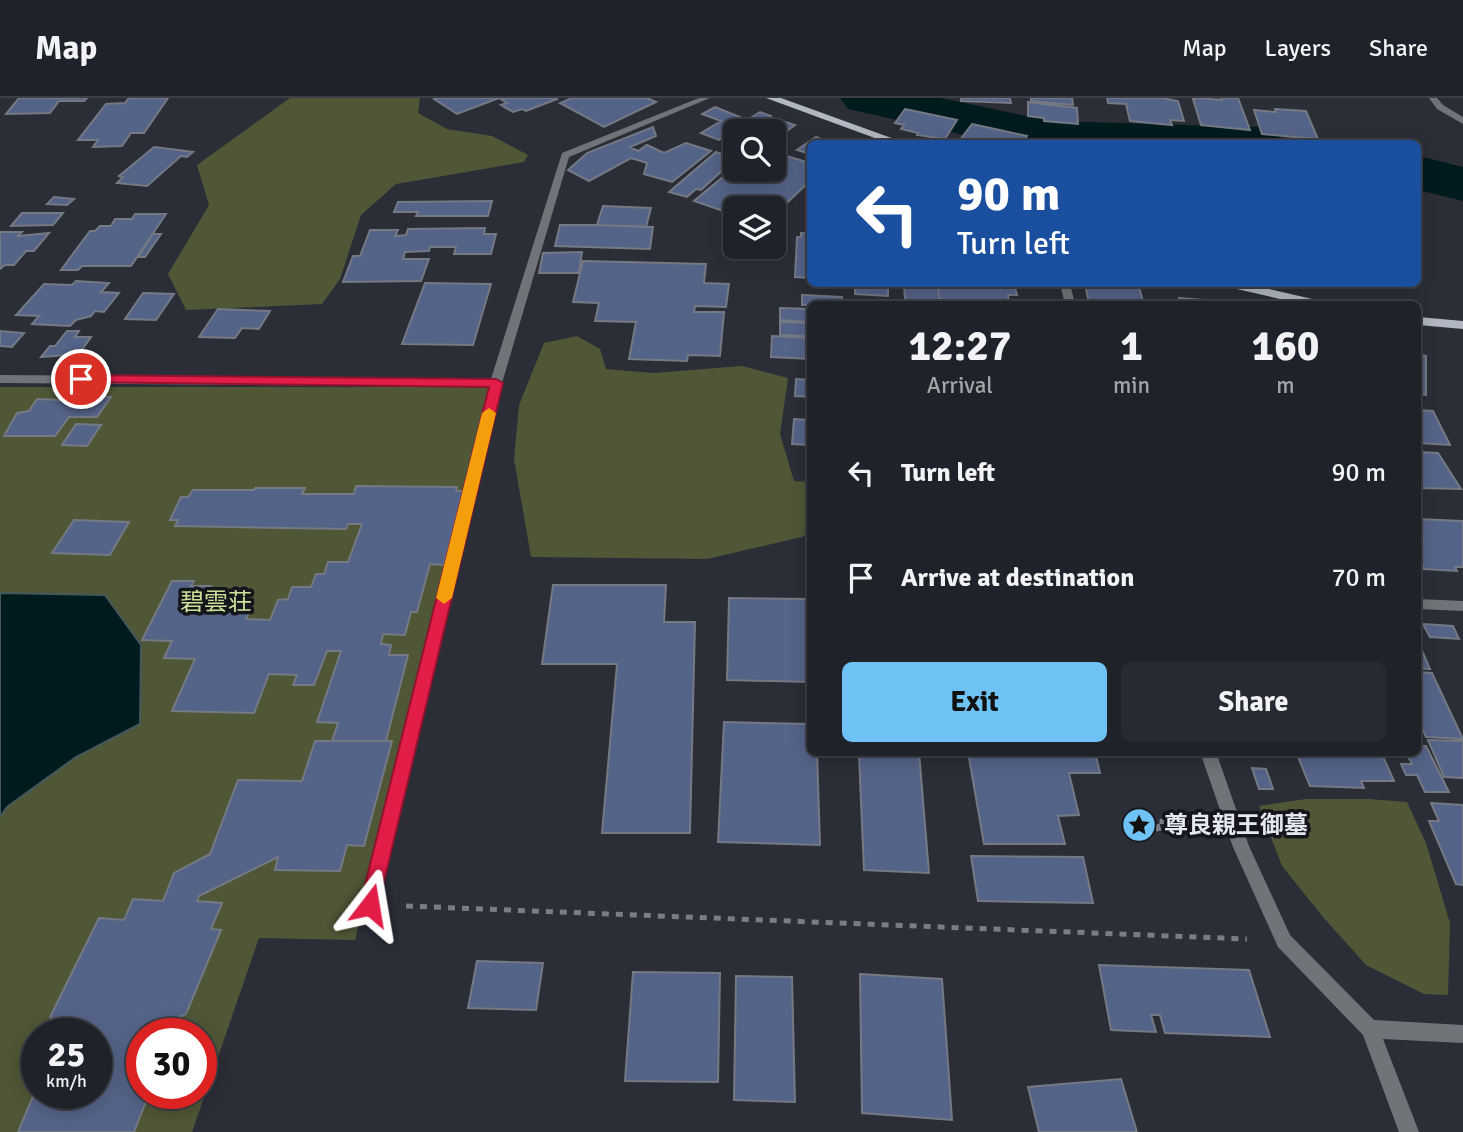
<!DOCTYPE html>
<html lang="en">
<head>
<meta charset="utf-8">
<style>
  :root { --surface:#202229; --page:#282a31; --text:#f1f3f6; --muted:#a2a4a8; --line:#3d3f46; --accent:#6fc2f4 }
  body { margin:0; font-family:Signika,"Noto Sans JP",sans-serif; background:var(--page); color:var(--text); height:100vh; display:flex; flex-direction:column; font-size:26px; white-space:nowrap }
  * { box-sizing:border-box; margin:0 }
  p { font-size:23px; color:var(--muted) }
  .icon { flex:none; width:38px; height:38px; fill:none; stroke:currentColor; stroke-width:2; stroke-linecap:round; stroke-linejoin:round }
  .map { position:relative; flex:1; overflow:hidden }
  .drawer { position:absolute; left:807px; top:203px; width:614px; height:455px; display:flex; flex-direction:column; background:var(--surface); border-radius:10px; box-shadow:0 4px 18px #0003,0 0 0 2px var(--line) }
  .drawer>* { flex:none }
  .top-card { position:absolute; left:807px; top:42px; width:614px; height:147px; border-radius:10px; box-shadow:0 4px 18px #0003,0 0 0 2px var(--line); background:#1a4fa0; color:#fff; overflow:hidden }
  .buttons { position:absolute; left:723px; top:21px; display:grid; gap:14px }
  .buttons a { display:grid; place-items:center; width:63px; height:63px; border-radius:10px; background:var(--surface); box-shadow:0 4px 18px #0003,0 0 0 2px var(--line); font-size:35px }
  .speed { position:absolute; left:21px; top:920px; display:flex; gap:14px; font-size:35px; font-weight:700; text-align:center }
  .speed>* { display:grid; place-content:center; width:91px; height:91px; border-radius:50%; background:var(--surface); box-shadow:0 4px 18px #0003,0 0 0 2px var(--line); line-height:1 }
  .speed small { font-size:18px; font-weight:400 }
  .speed .limit { border:10px solid #d22; background:#fff; color:#111 }
  .pin { position:absolute; display:grid; place-items:center; width:60px; height:60px; color:#fff; margin:-30px; border:4px solid #fff; border-radius:50%; box-shadow:0 2px 7px #0007 }
  .me { position:absolute; width:77px; margin:-38px; rotate:14deg; stroke-linejoin:round; filter:drop-shadow(0 0 5px #0008) }
  .turn { display:flex; align-items:center; gap:24px; height:147px; padding:0 35px; font-size:32px }
  .turn .icon { width:91px; height:91px; stroke-width:2.5 }
  .turn b { display:block; font-size:49px; line-height:60px }
  .eta { display:flex; justify-content:space-evenly; align-items:center; height:119px; text-align:center }
  .eta b { font-size:42px; font-weight:700; line-height:49px }
  .action { display:flex; gap:14px; margin-top:auto; padding:14px 35px }
  .action a { flex:1; height:80px; border-radius:10px; background:var(--accent); color:#111; font-size:28px; font-weight:700; line-height:80px; text-align:center }
  .action a+a { background:var(--page); color:var(--text) }
  ul { padding:0; list-style:none }
  li { display:flex; align-items:center; gap:21px; height:105px; padding:0 35px }
  li div { flex:1 }
  li b { display:block; font-size:26px }
  li em { font-style:normal }
  header { display:flex; align-items:center; gap:42px; box-sizing:border-box; height:98px; padding:0 35px; background:var(--surface); border-bottom:2px solid var(--line) }
  header strong { font-size:33px }
  nav { display:flex; gap:38px; margin-inline-start:auto; font-size:24px }
  .map>svg:first-child { display:block }
  .green { fill:#4f5737; fill-rule:evenodd }
  .water { fill:#001b1e; stroke:#45585c; stroke-width:2 }
  .lines { fill:none; stroke-linecap:round; stroke-linejoin:round }
  .river { fill:#001b1e; fill-rule:evenodd }
  .building { fill:#546388; stroke:#747984; stroke-width:2 }
  .path { stroke:#7a7d85; stroke-width:5; stroke-dasharray:7 7; stroke-linecap:butt }
  .minor { fill:#707378; fill-rule:evenodd }
  .primary { fill:#b1b8c1; fill-rule:evenodd }
  .route { fill:#e11d48; stroke:#92132f; stroke-width:2 }
  .slow { fill:#f59e0b }
  .labels { text-anchor:middle; dominant-baseline:central; stroke-width:7; stroke-linejoin:round; paint-order:stroke }
  .park-label { font-size:24px; fill:#cde09a; stroke:#15161b }
  .poi-label { font-size:24px; font-weight:bold; fill:#e5e8ee; stroke:#15161b; text-anchor:start }
</style>
</head>
<body>
<header>
<strong>Map</strong>
<nav><a>Map</a><a>Layers</a><a>Share</a></nav>
</header>
<div class="map">
<svg width="1463" height="1034" viewBox="0 0 1463 1034">
  <rect width="100%" height="100%" fill="#2b2e37"/>
  <path class="green" d="M290,0H420L418,15L447,31L492,38L528,57L524,64L396,86L361,117L340,181L322,206L186,212L168,176L209,107L197,67Z
    M577,238L600,251L606,271L653,275L742,268L788,280L780,336L794,383L810,384V434L802,439L707,461L531,459L514,361L519,307L544,245Z
    M0,289H491L355,842L259,840L192,1034H0ZM37,936H96V996H37ZM142,936H201V996H142Z
    M1306,701H1369L1407,704L1426,745L1450,825L1448,897L1424,896L1366,867L1323,819L1282,768L1259,708Z"/>
  <path class="water" d="M0,495L105,497L141,547L140,626L76,659L7,709L0,719Z"/>
  <g class="lines">
    <path class="river" d="M840,0H941L1050,23L1258,29L1278,34L1285,46H1004L848,11Z
      M1418,58L1463,69V103L1418,92Z"/>
  </g>
  <path class="building" d="M19,0H87L84,3H59L50,15L6,16Z
    M129,0H168L144,35H131L122,48L93,49L98,42H78L106,6L125,5Z
    M437,0H556L557,1L526,13L522,11L513,14L501,7L507,5L499,0L457,16L434,1Z
    M572,0H647L656,4L604,29L560,5Z
    M961,0H1010L1011,5L961,3Z
    M1031,0H1072L1073,7L1031,3Z
    M1107,0H1162L1178,3L1184,23L1170,22L1172,27L1130,23L1126,6L1108,5Z
    M1200,0L1222,2L1221,0H1238L1250,32L1201,27L1193,1Z
    M1028,4L1077,10L1078,26L1044,23V20L1028,18Z
    M715,9L747,22L760,14L771,18L751,33H735V41L727,37L719,42L701,35L721,23L702,16Z
    M905,11L957,22L945,41L917,37L918,35L901,31L904,27L895,25Z
    M1275,11L1306,13L1318,41L1262,36L1254,12L1276,14Z
    M776,21L795,27L778,39L774,37V33H761L765,30L758,28Z
    M972,26L1027,38L1022,46H975L960,42Z
    M653,29L656,38L630,49L638,53L647,47L664,55L686,45L711,53L672,84L644,76L647,65L631,60L589,83L568,72L587,55Z
    M816,39L829,44L810,46V56L797,52Z
    M154,49L193,54L187,59L181,58L147,88L117,85L123,79L119,78Z
    M716,54L735,61L701,92L696,91L687,99L669,94Z
    M783,57L810,65V83L774,117V110H735V117L694,103L735,69V72H774V64Z
    M54,99L74,101L67,107L47,106Z
    M492,103L488,118H416L418,114H394L398,104Z
    M603,108L651,110L646,129L597,127Z
    M22,115H63L53,127L11,128Z
    M135,116H166L131,168H82L78,172H61L90,133H95L100,128H111L115,121H132Z
    M560,127H597L653,129L650,151L555,148Z
    M485,130L484,136H496L491,156H454L456,149H430L429,153L405,154L403,161H429L421,183L343,184L353,158H360L370,132H398L395,138L406,137L408,131Z
    M0,134H22L18,138L49,135L34,153H26L14,167H5L0,171Z
    M801,135L810,136V180L795,179L797,139H801Z
    M153,136H161L145,159H138Z
    M582,154L579,175H539L543,155Z
    M583,163L706,166L704,185L729,186L726,209L695,208L694,214H724L720,258L688,257L687,263L629,261L636,224L595,223L599,205L573,204Z
    M76,183L109,185L101,194L119,195L104,214L95,213L91,218L76,222L70,228L32,226L39,218L16,217L44,186L72,187Z
    M425,185L491,186L473,247L402,246Z
    M855,186H888V198L855,196Z
    M904,186H942L943,189H938L939,200L946,203L905,202Z
    M942,186H1014L1017,197H1008L1009,204L946,203L939,200L938,189H943Z
    M1085,186H1138L1144,206H1089Z
    M143,195L174,196L156,222L125,221Z
    M802,197L842,199L843,206L802,207Z
    M1179,200L1204,202L1206,206H1181Z
    M780,210L810,211V224L780,222Z
    M218,211L270,213L259,231L242,230L235,240L199,239Z
    M780,224L810,225V238L780,237Z
    M0,233L24,235L12,249L0,248Z
    M67,233H79L75,239H91L79,256L41,259L50,248H55Z
    M772,238L810,240V261L771,259Z
    M1418,256L1426,258V297L1418,295Z
    M796,281L810,282V299L795,298Z
    M63,298L111,299L97,319H69L55,338H4L17,315L29,313L37,301L60,302Z
    M1418,312L1433,313L1450,347L1418,345Z
    M794,321L810,322V347L792,346Z
    M76,326L101,327L87,348L62,347Z
    M1418,354L1438,355L1461,391L1418,390Z
    M356,388L457,389L456,393H463L444,467L430,466L417,514H411L405,537L383,536L381,546L391,547L389,557H408L386,643H332L338,625L317,624L341,553H327L314,587H293L297,577L269,576L254,615L172,613L195,561L164,560L172,543L142,542L172,483H194L191,488H211L208,493H234L230,505H253L246,521L270,522L278,502L288,501L292,489H311L316,476H324L328,464H348L362,426H348L346,431L175,428L178,422H170L181,399H188L193,392H254L255,390H305L302,396H354Z
    M1418,421L1463,423V469H1455L1457,473L1424,471L1418,457V442L1423,443L1418,433Z
    M74,422L129,424L110,457L52,455Z
    M553,487H666L664,524H695L690,735H602L617,566H542Z
    M729,500L810,501V584L727,582Z
    M1423,526L1453,528L1459,541L1430,539Z
    M1418,543L1430,571L1418,570Z
    M1418,574L1432,575L1463,641L1426,639L1421,628H1418Z
    M724,624L810,626V654H817L820,747L718,744Z
    M1428,642L1463,643V680L1444,679Z
    M315,643H392L364,748L347,747L340,773L275,772L278,759L199,798L197,803L222,805L211,831L221,832L186,916L179,919L172,936H142V996H149L134,1034H18L37,989V996H96V936H54L57,925L50,919L99,820L124,822L133,801L163,803L174,775L210,756L238,682L302,683Z
    M1418,648H1426L1449,694H1425L1417,677H1406L1401,666H1412L1406,654H1418Z
    M870,654H919L929,775L864,772L859,657L871,658Z
    M968,654H1095L1100,675H1069L1079,717L1058,718L1065,746H984Z
    M1305,654H1381L1394,683H1361L1364,690L1310,688L1298,659H1307Z
    M1252,670L1266,671L1273,691H1259Z
    M1431,705L1463,707V787L1456,786L1429,723H1439Z
    M971,758L1083,759L1093,805L978,803Z
    M477,863L543,865L536,912L468,910Z
    M1099,867L1249,872L1270,939L1165,935L1160,917H1151L1156,934L1111,932Z
    M633,874L720,875L718,984L625,983Z
    M860,876L942,881L952,1022L862,1015Z
    M736,878L792,879L795,1004L734,1002Z
    M1121,981L1137,1034H1039L1028,989Z"/>
  <g class="lines">
    <path class="path" d="M1159,733L1156,723L1198,725
      M406,808L1247,841"/>
    <path class="minor" d="M699,0H710L569,59L502,285L379,807L376,813L370,815L364,813L361,807L489,289L0,285V277L491,281L562,55Z
      M1429,0H1437L1443,7L1463,19V26L1437,11Z
      M1060,186H1070L1075,206H1065Z
      M1418,501L1463,503V513L1418,511Z
      M1200,654H1216L1249,748L1290,837L1374,922L1463,927V945L1383,941L1419,1034H1399L1363,937L1278,849L1233,749Z"/>
    <path class="primary" d="M766,0H781L908,46H891Z
      M1227,186H1247L1321,203L1323,206H1302L1228,189Z
      M1418,219L1463,223V231L1418,227Z"/>
  </g>
  <path class="route" d="M81,277L496,281L503,285L377,813L370,816L363,813L360,807L489,289L76,284V278Z"/>
  <path class="slow" d="M489,310L496,315L452,500L444,506L436,500L482,315Z"/>
  <defs>
    <g id="sight-disc" transform="scale(1.75)"><circle r="9.5" fill="#6fc2f4" stroke="#15161b"/><path d="M0-6L1.8-2.2L6-1.7L2.9 1.2L3.7 5.4L0 3.3L-3.7 5.4L-2.9 1.2L-6-1.7L-1.8-2.2Z" fill="#111"/></g>
  </defs>
  <g fill-rule="evenodd">
    <use href="#sight-disc" x="1139" y="727"/>
  </g>
  <g class="labels">
    <g class="park-label">
      <text x="216" y="504">碧雲荘</text>
    </g>
    <g class="poi-label">
      <text x="1164" y="727">尊良親王御墓</text>
    </g>
  </g>
</svg>
<div class="buttons">
<a><svg class="icon" aria-label="search" viewBox="0 0 24 24"><circle cx="10" cy="10" r="6"/><path d="M15 15l6 6"/></svg></a>
<a><svg class="icon" aria-label="layers" viewBox="0 0 24 24"><path d="M12 4l9 5-9 5-9-5zM3 14l9 5 9-5"/></svg></a>
</div>
<div class="speed"><div>25<small>km/h</small></div><div class="limit">30</div></div>
<div class="pin" style="left:81px;top:281px;background:#d93025"><svg class="icon" aria-label="arrive" viewBox="0 0 24 24"><path d="M6 21V4h12l-3 4 3 4H6"/></svg></div>
<svg class="me" style="left:370px;top:807px" viewBox="-20 -20 40 40"><path d="M0-17L14 15 0 8-14 15z" fill="#e11d48" stroke="#fff" stroke-width="4"/></svg>
<div class="top-card">
<div class="turn"><svg class="icon" aria-label="left" viewBox="0 0 24 24"><path d="M17 20v-9H6M10 6l-5 5 5 5"/></svg><div><b>90 m</b>Turn left</div></div>
</div>
<section class="drawer">
<div class="eta">
<div><b>12:27</b><p>Arrival</p></div>
<div><b>1</b><p>min</p></div>
<div><b>160</b><p>m</p></div>
</div>
<ul>
<li><svg class="icon" aria-label="left" viewBox="0 0 24 24"><path d="M17 20v-9H6M10 6l-5 5 5 5"/></svg><div><b>Turn left</b></div><em>90 m</em></li>
<li><svg class="icon" aria-label="arrive" viewBox="0 0 24 24"><path d="M6 21V4h12l-3 4 3 4H6"/></svg><div><b>Arrive at destination</b></div><em>70 m</em></li>
</ul>
<div class="action"><a>Exit</a><a>Share</a></div>
</section>
</div>
</body>
</html>
